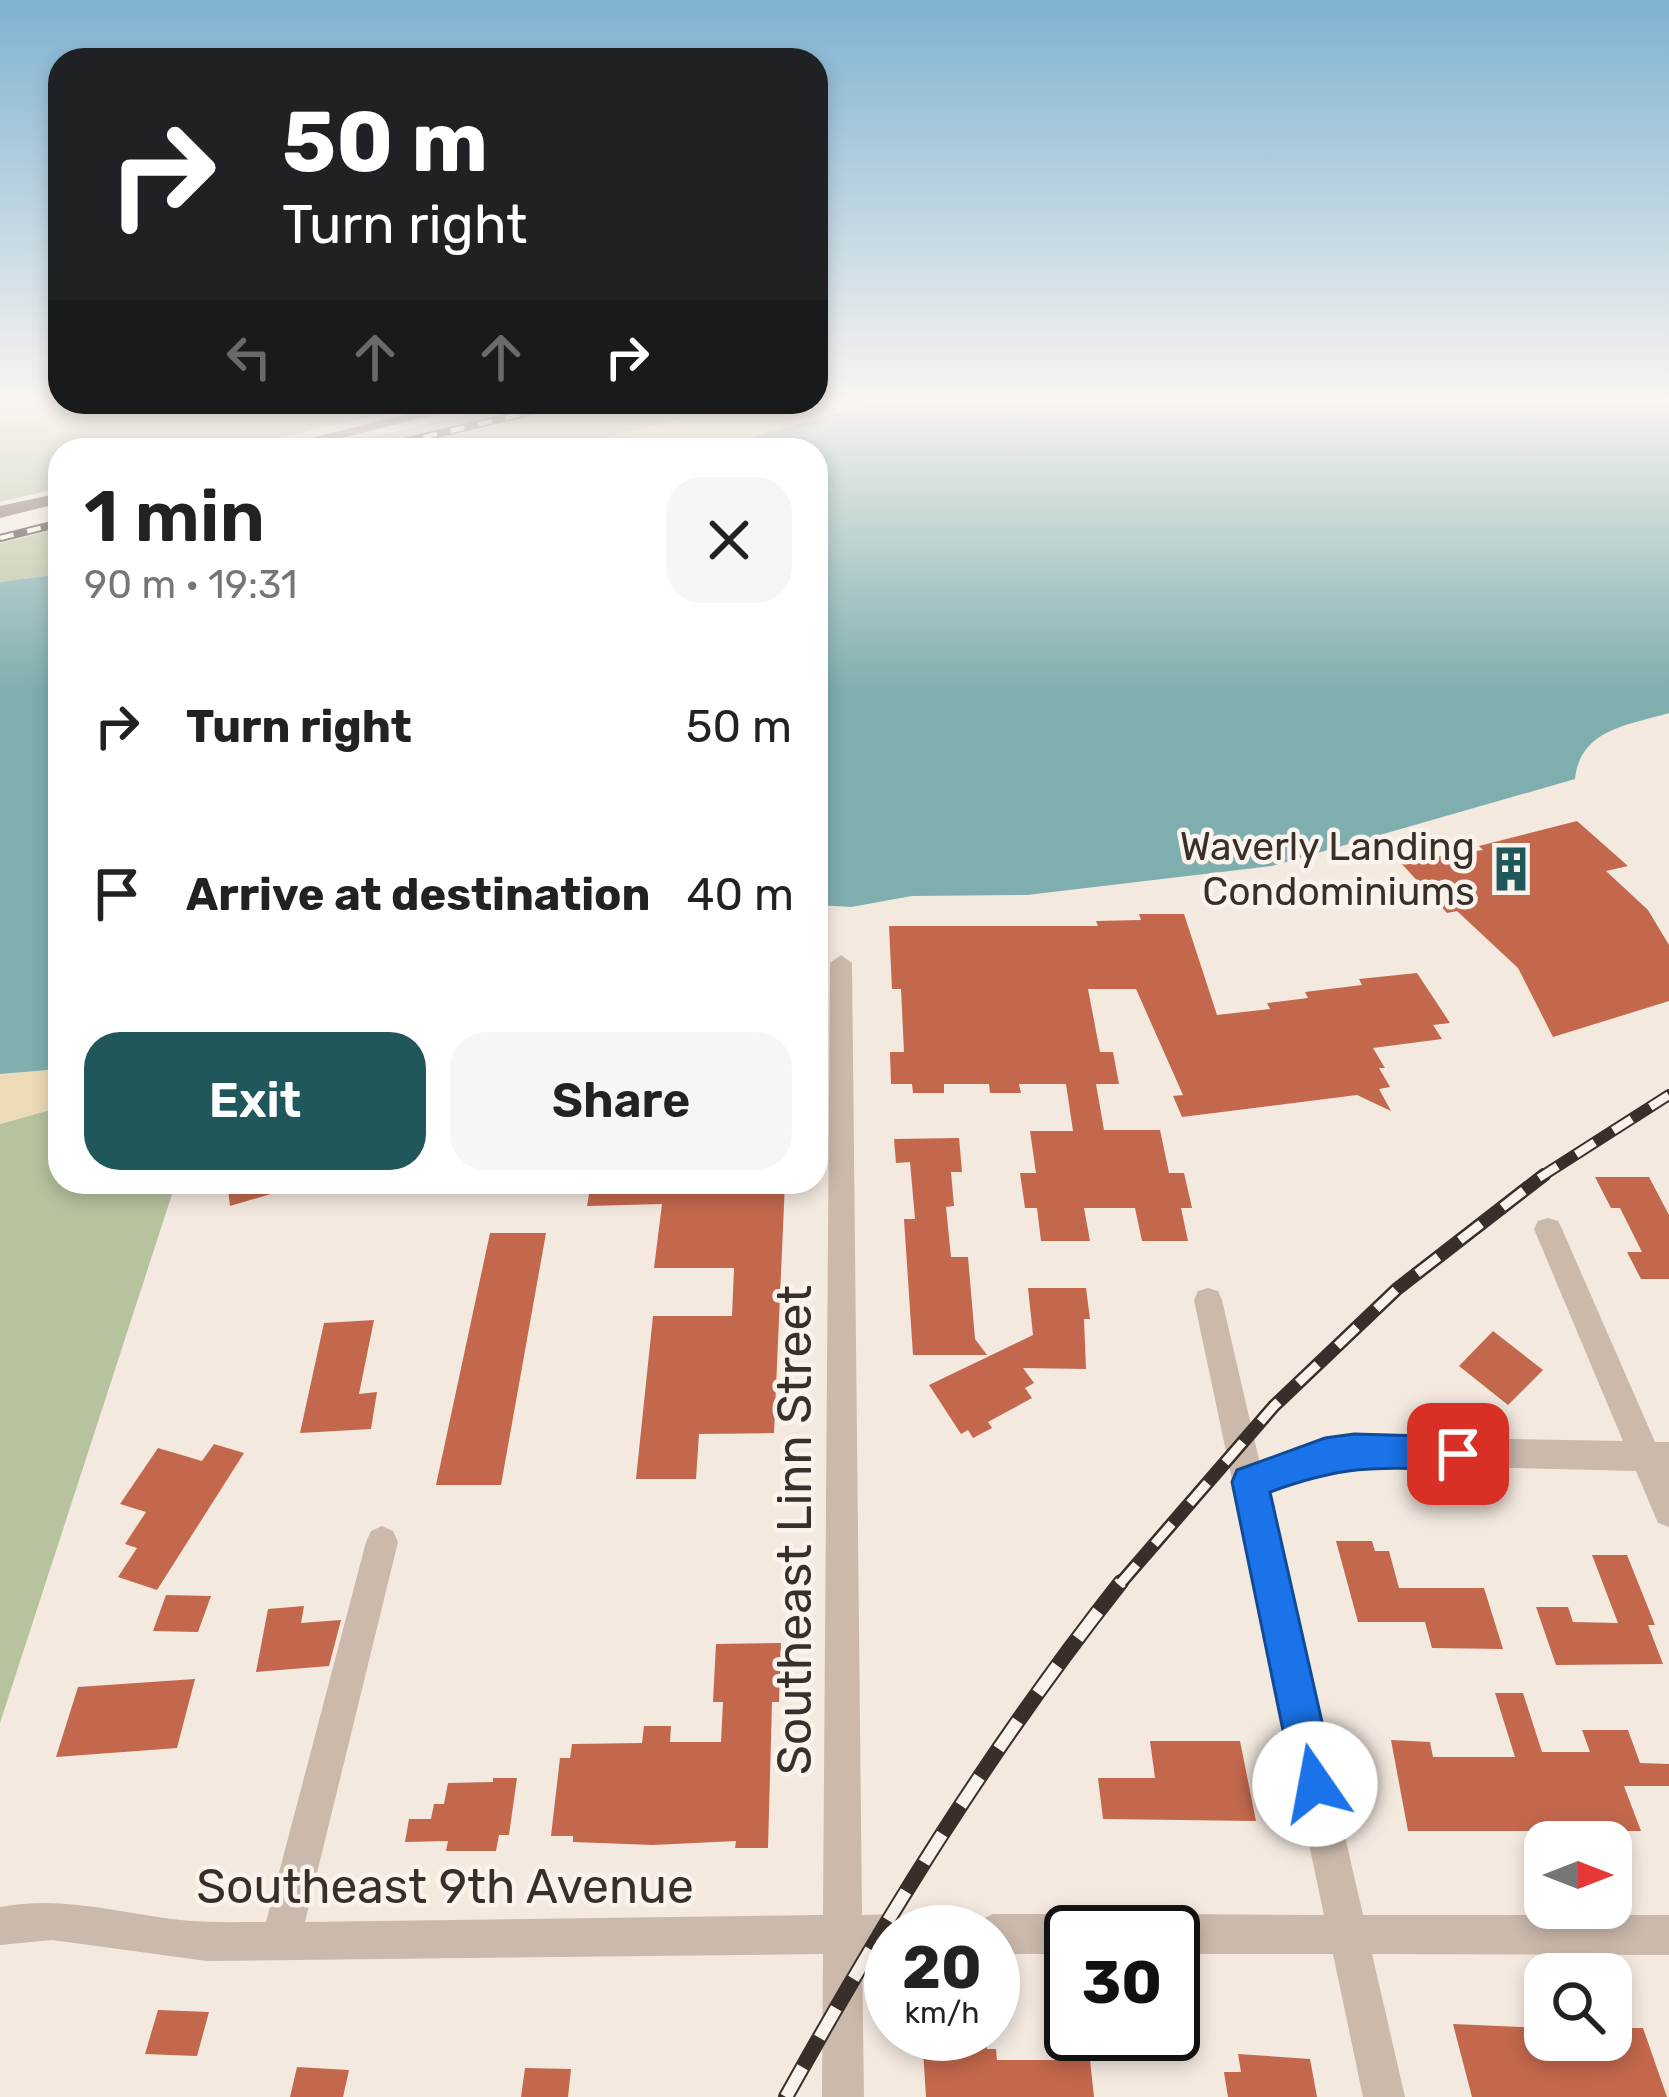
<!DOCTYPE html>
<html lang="en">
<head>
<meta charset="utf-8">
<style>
  :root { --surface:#fff; --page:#f6f6f6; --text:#222; --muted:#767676; --accent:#20575a }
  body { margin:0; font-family:Rubik,sans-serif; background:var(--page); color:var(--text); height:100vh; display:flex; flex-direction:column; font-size:45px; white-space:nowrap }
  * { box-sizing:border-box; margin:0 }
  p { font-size:39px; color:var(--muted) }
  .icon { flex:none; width:66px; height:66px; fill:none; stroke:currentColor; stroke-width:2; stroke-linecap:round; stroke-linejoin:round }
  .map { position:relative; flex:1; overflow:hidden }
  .drawer { position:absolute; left:48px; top:438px; width:780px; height:756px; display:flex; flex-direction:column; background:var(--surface); border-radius:36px; box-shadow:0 6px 18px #0003 }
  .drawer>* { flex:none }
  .guide { position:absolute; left:48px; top:48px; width:780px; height:366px; border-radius:36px; box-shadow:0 6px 18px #0003; background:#202124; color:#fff; overflow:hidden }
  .needle { width:78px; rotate:90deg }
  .fabs { position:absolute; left:1524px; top:1821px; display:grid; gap:24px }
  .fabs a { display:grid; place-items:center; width:108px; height:108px; border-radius:24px; background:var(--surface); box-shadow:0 6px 18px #0003; font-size:60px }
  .speed { position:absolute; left:864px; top:1905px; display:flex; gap:24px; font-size:60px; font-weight:700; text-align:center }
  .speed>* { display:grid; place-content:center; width:156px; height:156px; border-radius:50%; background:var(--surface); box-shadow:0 6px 18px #0003; line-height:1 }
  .speed small { font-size:30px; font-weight:400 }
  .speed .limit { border:6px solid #111; border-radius:18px; background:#fff; color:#111 }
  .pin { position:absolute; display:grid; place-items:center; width:102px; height:102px; color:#fff; margin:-51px; border-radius:24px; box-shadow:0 6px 18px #0006 }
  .me { position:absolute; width:132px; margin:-66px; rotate:348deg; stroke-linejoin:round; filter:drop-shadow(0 0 9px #0008) }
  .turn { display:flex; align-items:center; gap:42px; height:252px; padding:0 36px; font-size:54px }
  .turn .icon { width:156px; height:156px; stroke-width:2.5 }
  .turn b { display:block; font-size:84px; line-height:102px }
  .lanes { display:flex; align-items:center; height:114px; padding:0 36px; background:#0003; justify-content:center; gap:60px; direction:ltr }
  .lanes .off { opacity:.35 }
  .round { display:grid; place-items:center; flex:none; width:126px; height:126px; border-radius:36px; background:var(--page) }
  .overview { display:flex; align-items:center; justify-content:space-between; height:204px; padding:0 36px }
  h1 { font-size:72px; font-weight:600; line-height:90px }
  .cta { display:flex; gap:24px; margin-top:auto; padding:24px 36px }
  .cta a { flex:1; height:138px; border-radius:36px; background:var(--accent); color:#fff; font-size:48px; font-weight:600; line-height:138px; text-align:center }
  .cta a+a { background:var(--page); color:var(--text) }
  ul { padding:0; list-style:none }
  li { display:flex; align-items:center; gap:36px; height:168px; padding:0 36px }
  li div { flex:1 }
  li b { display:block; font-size:45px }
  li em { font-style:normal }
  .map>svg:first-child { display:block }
  .green { fill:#b7c29f }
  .sand { fill:#eddab7 }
  .water { fill:#7faeaf }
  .building { fill:#c3684d }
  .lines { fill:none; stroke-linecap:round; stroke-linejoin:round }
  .minor { fill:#cbb9ab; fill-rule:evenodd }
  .primary { fill:#7a665c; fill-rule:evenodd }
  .rail-far3-casing { stroke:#392f2a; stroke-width:8 }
  .rail-far2-casing { stroke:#392f2a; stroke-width:12 }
  .rail-far1-casing { stroke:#392f2a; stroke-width:14 }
  .rail-casing { stroke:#392f2a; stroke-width:16 }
  .rail-far3 { stroke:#faf3ec; stroke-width:4.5; stroke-dasharray:14; stroke-linecap:butt }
  .rail-far2 { stroke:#faf3ec; stroke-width:8; stroke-dasharray:22; stroke-linecap:butt }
  .rail-far1 { stroke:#faf3ec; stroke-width:9; stroke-dasharray:27; stroke-linecap:butt }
  .rail { stroke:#faf3ec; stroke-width:12; stroke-dasharray:34; stroke-linecap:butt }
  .route { fill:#1a73e8; stroke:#114b97; stroke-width:3 }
  .labels { text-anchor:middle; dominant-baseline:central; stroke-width:9; stroke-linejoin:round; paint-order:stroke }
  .poi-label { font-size:39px; fill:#392f2a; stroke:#faf3ec; text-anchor:end }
  .near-street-label { font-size:48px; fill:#392f2a; stroke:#faf3ec }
</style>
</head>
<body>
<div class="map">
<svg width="1669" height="2097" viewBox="0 0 1669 2097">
  <rect width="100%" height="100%" fill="#f3e9df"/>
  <path class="green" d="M0,398L60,402H435L226,450H60V488L0,502Z
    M523,402H565L364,450H314Z
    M592,402H772L597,450H390Z
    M60,528V574L0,582V543Z
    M60,1107V1182H176L0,1723V1124Z"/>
  <path class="sand" d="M816,398H893L708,450H555L750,402Z
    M60,1069V1107L0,1124V1074Z"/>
  <path class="water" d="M893,398H1669V713C1629,725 1580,729 1575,779L1272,866L1027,895L912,896L851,907L816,905V450H708Z
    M60,574V1069L0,1074V582Z"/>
  <path class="building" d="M1577,821L1628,866L1606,871L1648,910L1669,945V1001L1553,1037L1518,968L1457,911L1447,913L1400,862L1483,850L1479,846Z
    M1139,914H1184L1217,1015L1270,1009L1267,1003L1308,998L1305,992L1362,985L1359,979L1417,973L1450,1023L1433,1025L1442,1039L1373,1048L1385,1068H1379L1390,1087L1379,1089L1391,1111L1357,1095L1182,1117L1173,1096L1183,1095L1136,989H1088L1100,1052H1113L1119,1084H1096L1104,1130H1160L1169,1173H1184L1192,1208H1181L1188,1241H1142L1135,1208H1084L1090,1241H1041L1037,1208H1025L1020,1173H1036L1030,1131H1073L1066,1084H1019L1021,1093H990L989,1084H944V1093H913L912,1084H891L890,1052H904L901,989H892L889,926H1098L1096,921L1141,920Z
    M959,1138L962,1172H951L954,1206L946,1207L951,1257H968L975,1339L987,1355H913L904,1219H915L910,1162L896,1163L894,1139Z
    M1595,1177H1649L1669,1215V1279H1641L1627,1252H1642L1620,1208H1611Z
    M227,1182H290L291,1188L230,1206Z
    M591,1182H785L774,1433L699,1434L696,1479H636L653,1316H732L734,1268H654L662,1204L587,1206Z
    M490,1233H546L501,1485H436Z
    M1028,1288H1086L1090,1319H1084L1086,1369L1023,1368L1034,1383L1025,1388L1032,1398L988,1422L992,1428L973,1438L968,1430L961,1434L929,1385L1033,1335Z
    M374,1320L359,1394L377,1392L371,1429L300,1433L324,1323Z
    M1493,1331L1543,1370L1508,1405L1459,1366Z
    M214,1444L244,1453L157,1590L118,1577L137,1548L125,1544L146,1512L120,1504L158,1448L202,1461Z
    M1336,1541H1372L1375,1551H1389L1399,1588H1484L1503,1649L1432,1648L1425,1622H1358Z
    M1592,1555H1627L1655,1625H1648L1663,1664L1556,1665L1536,1607H1568L1573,1622L1618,1623Z
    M166,1595L211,1596L198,1632L153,1631Z
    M304,1606L301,1623L341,1620L329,1666L256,1672L268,1609Z
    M781,1643L779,1702H772L768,1848H735L736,1841L653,1845L573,1842V1836H551L560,1758H570L572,1744L642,1743L644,1726H671L670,1742H721L723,1702H713L716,1644Z
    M195,1679L177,1748L56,1757L78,1687Z
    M1495,1693H1523L1542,1752H1590L1582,1730H1628L1640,1763L1669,1764V1786H1624L1641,1831H1408L1391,1740L1430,1742L1433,1757H1515Z
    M1150,1741H1240L1256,1821L1103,1819L1098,1778H1155Z
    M493,1778H517L509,1835H499L496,1851H446L448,1841L405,1842L409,1819H431L434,1804H444L448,1783L493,1782Z
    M158,2010L209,2012L197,2056L145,2054Z
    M1453,2024L1545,2028V2040H1611V2028H1643L1667,2097H1472Z
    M942,2034L985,2039L987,2049H996L997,2060H1090L1094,2097H926L923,2050H935V2040L942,2041Z
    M1238,2054L1310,2059L1317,2097H1228L1224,2072H1241Z
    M297,2067L349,2070L343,2097H290Z
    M525,2068L571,2069L568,2097H521Z"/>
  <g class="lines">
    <path class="minor" d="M841,955L852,963L862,1915L891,1914L905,1920L910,1932H891V1954H862L864,2097H822L823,1954L207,1961L52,1940L0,1945V1907C63,1895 118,1913 180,1920C209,1923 238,1922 266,1922L366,1542L371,1531L382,1526L393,1531L398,1542L305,1922L823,1915L830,963Z
      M1548,1218L1558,1221L1562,1229L1655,1442H1669V1527L1658,1523L1636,1471L1355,1464L1326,1470L1266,1491L1363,1915H1669V1955L1372,1954L1405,2097H1363L1333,1954H1173V1932H1154L1159,1920L1173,1914L1324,1915L1194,1300L1198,1291L1208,1288L1218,1291L1222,1300L1260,1464L1326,1440L1355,1436L1623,1441L1534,1229L1538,1221Z
      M993,1914H1071L1085,1920L1090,1932H1071V1954H993V1932H974L979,1920Z"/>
    <path class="primary" d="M457,402H486L293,450H262Z
      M60,493V503L0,518V506Z"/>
    <g class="rail-far3-casing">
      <path id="rail-far3" d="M369,450L573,402
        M0,538L60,523"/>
    </g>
    <g class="rail-far2-casing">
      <path id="rail-far2" d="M1539,1178L1669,1095"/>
    </g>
    <g class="rail-far1-casing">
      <path id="rail-far1" d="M1119,1585L1274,1406L1397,1289L1544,1175"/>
    </g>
    <g class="rail-casing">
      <path id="rail" d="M786,2097C886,1917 993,1744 1121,1582"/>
    </g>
    <use href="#rail-far3" class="rail-far3"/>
    <use href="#rail-far2" class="rail-far2"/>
    <use href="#rail-far1" class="rail-far1"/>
    <use href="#rail" class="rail"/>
  </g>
  <linearGradient id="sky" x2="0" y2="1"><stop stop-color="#7eb2d1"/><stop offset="0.58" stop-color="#faf5f1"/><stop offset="1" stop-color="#faf5f1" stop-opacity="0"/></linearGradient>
  <rect width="1669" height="692" fill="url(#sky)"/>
  <path class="route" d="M1354,1434L1458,1437L1470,1442L1476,1454L1470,1465L1458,1470C1378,1467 1347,1464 1270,1492L1336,1784L1330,1798L1315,1804L1301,1798L1294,1784L1232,1482L1237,1470L1325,1438Z"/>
  <defs>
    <g id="building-bare" transform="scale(3.6)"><path d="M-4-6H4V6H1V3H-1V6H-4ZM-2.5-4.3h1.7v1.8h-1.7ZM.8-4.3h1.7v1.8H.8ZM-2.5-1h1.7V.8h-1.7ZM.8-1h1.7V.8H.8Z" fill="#20575a" stroke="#faf3ec" stroke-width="2.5" paint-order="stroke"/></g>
  </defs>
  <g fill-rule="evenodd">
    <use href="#building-bare" x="1511" y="869"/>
  </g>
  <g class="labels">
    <g class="poi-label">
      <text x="1475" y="847">Waverly Landing<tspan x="1475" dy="45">Condominiums</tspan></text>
    </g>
    <g class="near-street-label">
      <text transform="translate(794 1530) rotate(-90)">Southeast Linn Street</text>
      <text x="445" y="1886">Southeast 9th Avenue</text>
    </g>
  </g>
</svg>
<div class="fabs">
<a><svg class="needle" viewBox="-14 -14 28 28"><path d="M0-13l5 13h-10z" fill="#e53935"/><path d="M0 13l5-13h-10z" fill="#767676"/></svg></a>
<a><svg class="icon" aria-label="search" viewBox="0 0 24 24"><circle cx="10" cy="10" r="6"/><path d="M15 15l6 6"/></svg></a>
</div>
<div class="speed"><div>20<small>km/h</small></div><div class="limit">30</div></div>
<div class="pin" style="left:1458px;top:1454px;background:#d93025"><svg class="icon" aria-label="arrive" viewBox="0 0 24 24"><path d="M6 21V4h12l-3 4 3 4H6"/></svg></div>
<svg class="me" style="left:1315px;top:1784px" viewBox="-20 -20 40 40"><circle r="19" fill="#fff"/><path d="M0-13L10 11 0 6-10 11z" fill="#1a73e8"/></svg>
<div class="guide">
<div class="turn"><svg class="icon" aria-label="right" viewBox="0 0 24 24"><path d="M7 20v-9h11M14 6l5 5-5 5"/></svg><div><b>50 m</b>Turn right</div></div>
<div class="lanes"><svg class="icon off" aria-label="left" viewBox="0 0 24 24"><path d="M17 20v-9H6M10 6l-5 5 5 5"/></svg><svg class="icon off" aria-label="ahead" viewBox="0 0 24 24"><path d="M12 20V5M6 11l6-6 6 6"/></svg><svg class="icon off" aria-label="ahead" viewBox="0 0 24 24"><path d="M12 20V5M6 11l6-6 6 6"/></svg><svg class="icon" aria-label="right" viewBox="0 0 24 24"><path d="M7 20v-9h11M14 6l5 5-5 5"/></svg></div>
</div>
<section class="drawer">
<div class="overview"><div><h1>1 min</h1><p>90 m · 19:31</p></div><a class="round"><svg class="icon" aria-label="close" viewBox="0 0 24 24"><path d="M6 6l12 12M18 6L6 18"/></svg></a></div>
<ul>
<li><svg class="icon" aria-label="right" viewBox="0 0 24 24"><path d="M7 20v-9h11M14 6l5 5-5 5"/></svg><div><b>Turn right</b></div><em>50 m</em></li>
<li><svg class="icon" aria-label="arrive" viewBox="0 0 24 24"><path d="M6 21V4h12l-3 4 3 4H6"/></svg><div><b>Arrive at destination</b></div><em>40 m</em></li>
</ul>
<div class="cta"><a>Exit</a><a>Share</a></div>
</section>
</div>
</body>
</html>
